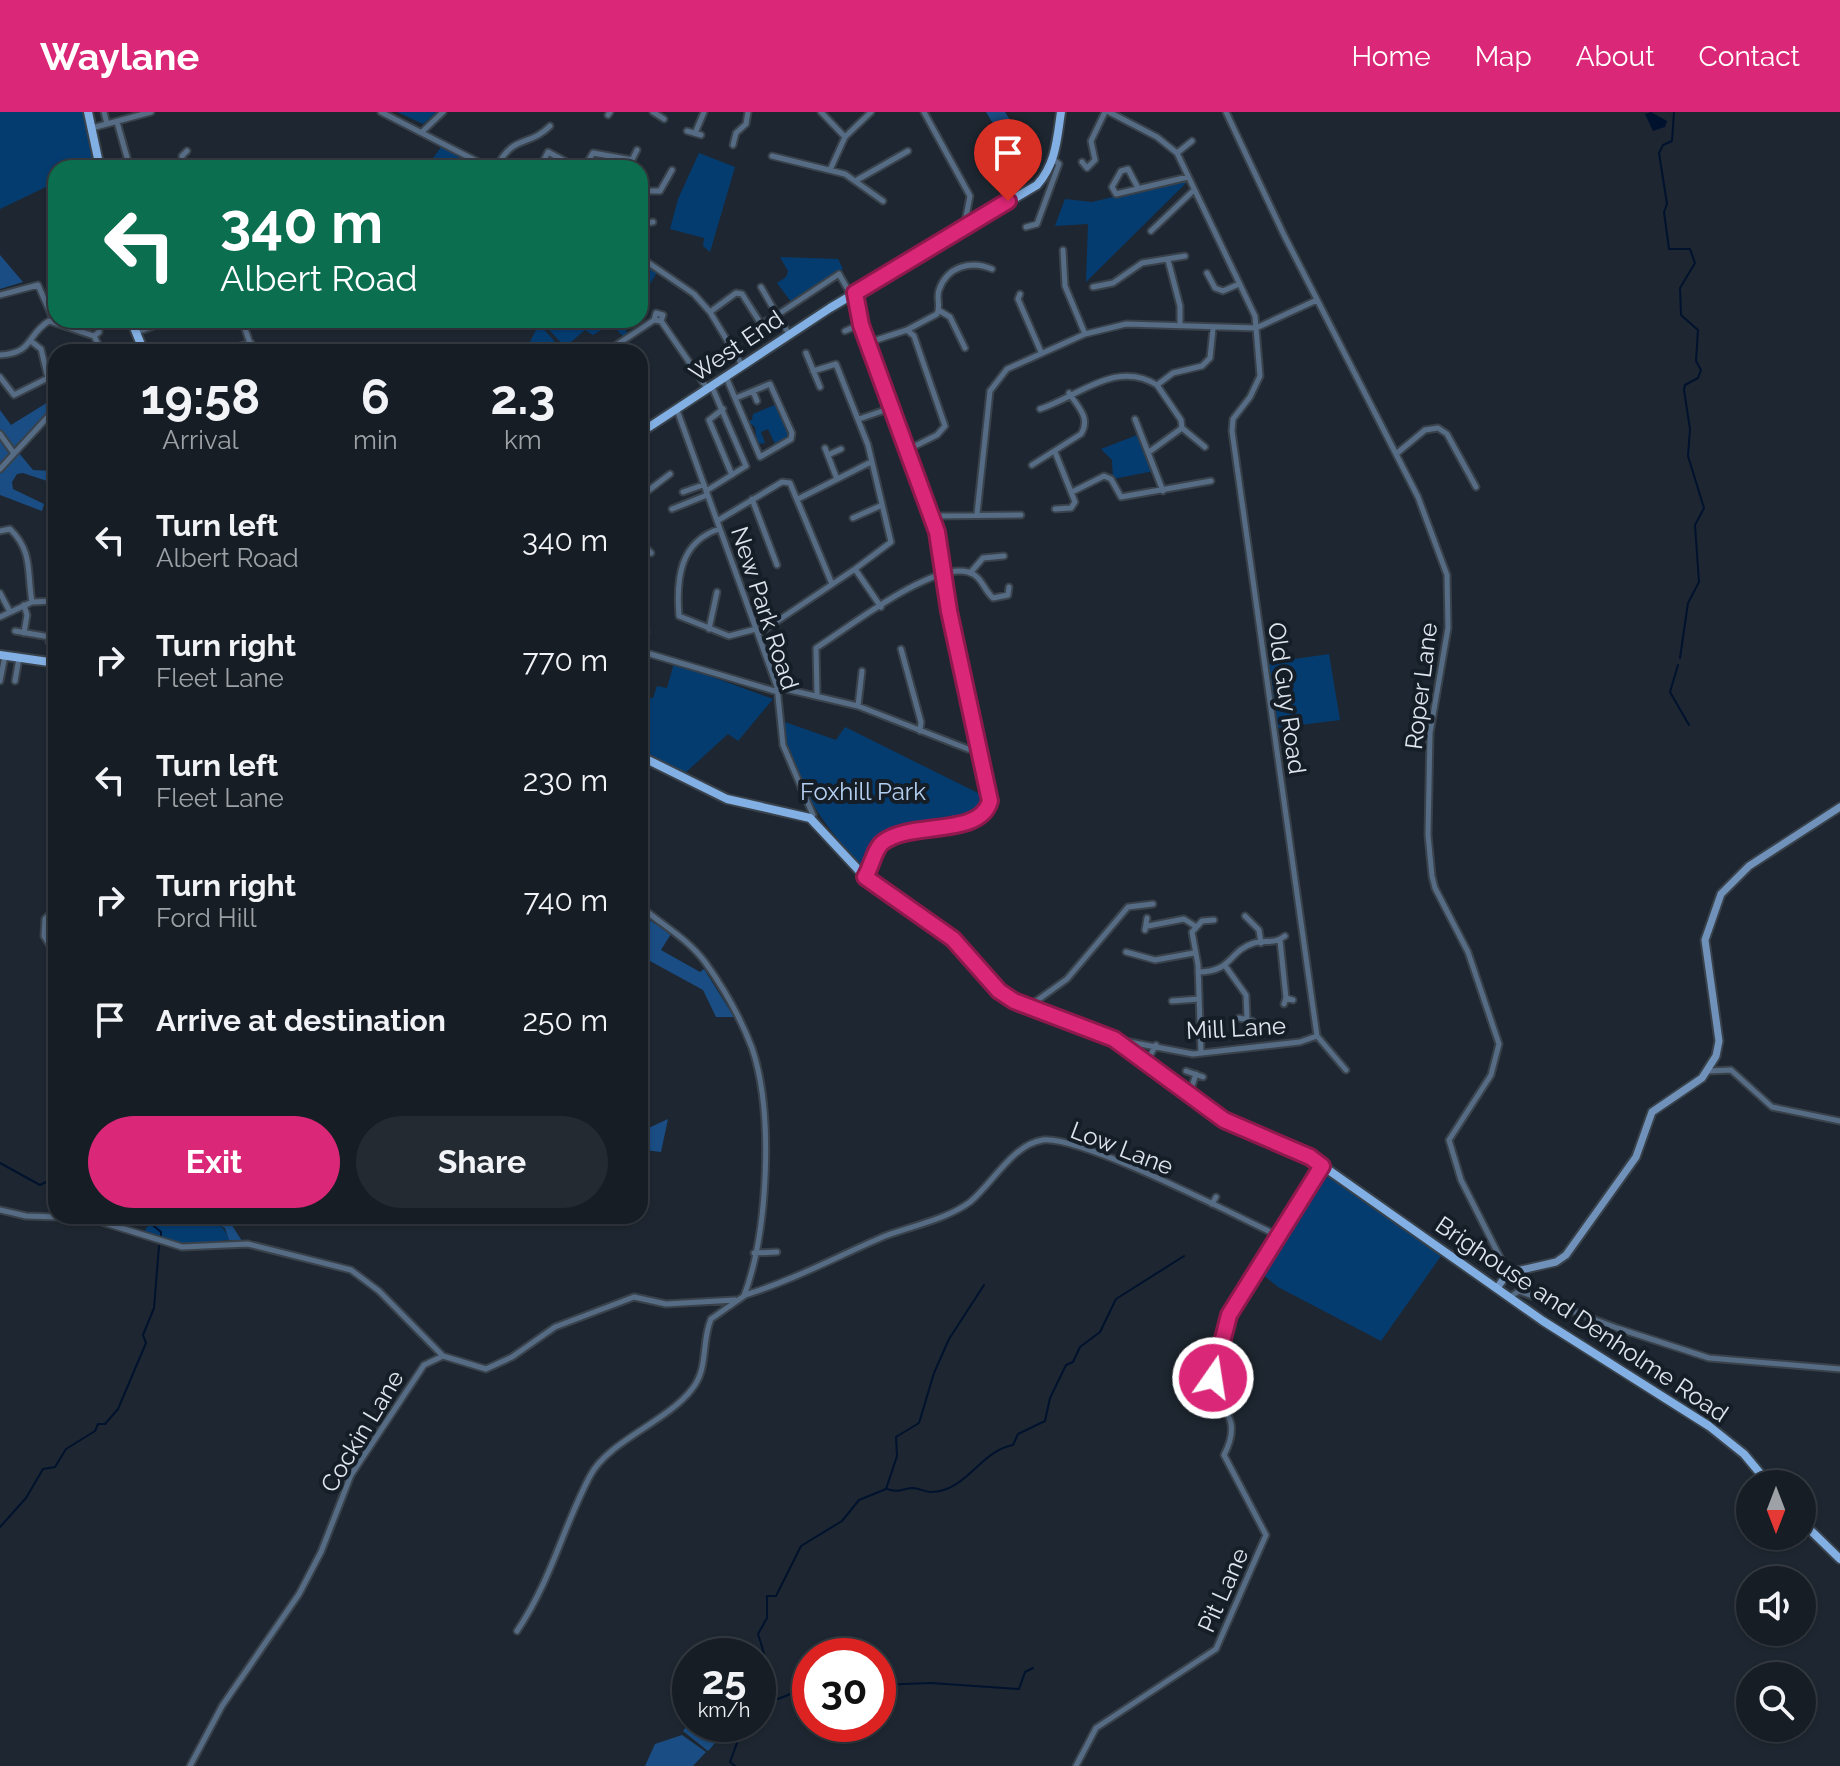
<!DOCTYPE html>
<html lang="en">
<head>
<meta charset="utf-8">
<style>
  :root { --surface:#161d25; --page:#232a32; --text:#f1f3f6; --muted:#9ea2a7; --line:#353b42; --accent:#db2777 }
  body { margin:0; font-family:Raleway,sans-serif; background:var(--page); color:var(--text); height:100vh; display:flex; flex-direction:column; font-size:30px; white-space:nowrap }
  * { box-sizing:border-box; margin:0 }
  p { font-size:26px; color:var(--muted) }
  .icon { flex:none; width:44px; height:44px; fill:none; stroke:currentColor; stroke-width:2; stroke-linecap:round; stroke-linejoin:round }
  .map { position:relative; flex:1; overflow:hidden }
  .drawer { position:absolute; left:48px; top:232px; width:600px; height:880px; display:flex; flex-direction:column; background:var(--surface); border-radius:24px; box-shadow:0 2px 6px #0004,0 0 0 2px var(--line) }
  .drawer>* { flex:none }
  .guide { position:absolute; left:48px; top:48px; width:600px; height:168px; border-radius:24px; box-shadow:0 2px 6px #0004,0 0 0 2px var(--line); background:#0b6e4f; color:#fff; overflow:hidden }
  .needle { width:52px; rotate:180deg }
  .fabs { position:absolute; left:1736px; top:1358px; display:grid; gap:16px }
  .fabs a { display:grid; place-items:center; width:80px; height:80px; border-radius:50%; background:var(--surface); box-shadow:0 2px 6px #0004,0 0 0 2px var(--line); font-size:40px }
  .speed { position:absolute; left:672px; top:1526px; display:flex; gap:16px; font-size:40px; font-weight:700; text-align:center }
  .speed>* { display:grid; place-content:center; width:104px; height:104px; border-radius:50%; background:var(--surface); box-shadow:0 2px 6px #0004,0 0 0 2px var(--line); line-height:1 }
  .speed small { font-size:20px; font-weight:400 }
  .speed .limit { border:12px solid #d22; background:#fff; color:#111 }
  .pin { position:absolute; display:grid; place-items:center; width:68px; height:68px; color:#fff; margin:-82px -34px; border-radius:50% 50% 50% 0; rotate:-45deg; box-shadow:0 0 8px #0007 }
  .pin .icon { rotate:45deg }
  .me { position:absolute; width:88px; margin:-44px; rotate:13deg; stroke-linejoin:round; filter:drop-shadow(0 0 6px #0008) }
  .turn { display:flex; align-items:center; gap:28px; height:168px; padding:0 40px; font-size:36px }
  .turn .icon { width:104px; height:104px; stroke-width:2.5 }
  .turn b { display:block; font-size:56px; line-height:68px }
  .eta { display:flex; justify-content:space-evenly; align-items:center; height:136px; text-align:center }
  .eta b { font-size:48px; font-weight:700; line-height:56px }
  .primary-button { display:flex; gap:16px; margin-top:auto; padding:16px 40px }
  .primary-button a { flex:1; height:92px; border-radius:48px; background:var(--accent); color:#fff; font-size:32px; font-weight:700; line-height:92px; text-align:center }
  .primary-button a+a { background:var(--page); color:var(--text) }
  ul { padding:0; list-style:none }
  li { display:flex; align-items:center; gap:24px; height:120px; padding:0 40px }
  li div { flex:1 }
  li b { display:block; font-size:30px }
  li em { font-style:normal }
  header { display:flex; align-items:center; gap:48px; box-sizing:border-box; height:112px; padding:0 40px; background:var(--accent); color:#fff }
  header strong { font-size:38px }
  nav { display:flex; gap:44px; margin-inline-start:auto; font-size:28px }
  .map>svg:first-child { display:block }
  .green { fill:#053c70 }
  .forest { fill:#1a4d83 }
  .water { fill:#00122d }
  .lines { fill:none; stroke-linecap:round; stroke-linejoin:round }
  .stream { stroke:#00122d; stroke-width:2 }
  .street-casing { stroke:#39424b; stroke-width:9 }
  .secondary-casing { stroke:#39424b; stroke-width:11 }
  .primary-casing { stroke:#39424b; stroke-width:12 }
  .street { stroke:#566b84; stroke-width:5 }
  .secondary { stroke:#7092ba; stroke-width:7 }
  .primary { stroke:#83b0e4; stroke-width:8 }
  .route-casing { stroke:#8e194d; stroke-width:20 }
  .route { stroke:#db2777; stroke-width:14 }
  .labels { text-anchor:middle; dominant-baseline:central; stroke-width:8; stroke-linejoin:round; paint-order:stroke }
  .street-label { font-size:24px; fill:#dfe5ec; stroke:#151d27 }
  .park-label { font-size:24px; fill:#b4cff0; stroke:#151d27 }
</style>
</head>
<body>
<header>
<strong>Waylane</strong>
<nav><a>Home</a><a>Map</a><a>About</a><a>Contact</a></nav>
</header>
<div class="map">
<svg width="1840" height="1654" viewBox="0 0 1840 1654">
  <rect width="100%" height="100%" fill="#1e2731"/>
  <path class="green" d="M0,0H83L94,56H56V81L52,72L0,97Z
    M397,0H437L423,12Z
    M441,35L483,56H426Z
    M699,41L735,55L710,140L703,134L704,126L670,117L678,87Z
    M1184,68L1187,70L1086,170L1088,112L1055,114L1065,87L1092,90Z
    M780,145L838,147L843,157L792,191L777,171L786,165L788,159Z
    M640,150L657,160L640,190Z
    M540,208H619L628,222L624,225L611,212L593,223L585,218L565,235Z
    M538,214H541L564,240H525Z
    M777,292L790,324L776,334L768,317L761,320L765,331L757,332L755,315L747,309L752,308L753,302Z
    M1137,323L1154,359L1113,367L1112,348L1101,337Z
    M1329,542L1340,608L1276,616L1267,551Z
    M674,551L773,587L738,629L728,622L684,662L640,638V597L648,586H653L657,574L667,576Z
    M782,609L836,628L845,615L986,685C985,692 984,697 978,702C962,715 903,717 878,728L864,759C822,709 794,676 782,609Z
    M1323,1059L1441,1144L1381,1229L1278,1175L1262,1162Z
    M155,1104C182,1104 219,1096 229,1128L180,1133L143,1121Z"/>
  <path class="forest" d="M986,0H1005L1021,25L1028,57L1021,58Z
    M0,143L23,170L0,177Z
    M56,277V294L14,335L33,358L52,359L56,355V372L23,361L17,362L12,370L13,377L44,392L42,399L0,383V298L11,313L45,292Z
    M640,802L671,822L661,838L700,860L704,857L734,905H716L703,878L650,849Z
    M668,1007L661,1040L645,1038L640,1042V1020Z
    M205,1104H226L242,1129L229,1128L225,1116Z
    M690,1610V1612H732L708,1639L683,1619Z
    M682,1623L706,1640L693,1654H645L655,1632Z"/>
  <path class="water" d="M1651,0L1667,9L1665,15L1653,19L1645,2Z"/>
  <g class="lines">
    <path class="stream" d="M1674,0L1672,29L1663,33L1659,41L1667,92L1664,100L1669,137H1690L1695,151L1680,176L1681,203L1698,218L1696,249L1701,258L1698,266L1685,273L1684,278L1690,317L1688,344L1704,396L1695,413L1699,470L1688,491L1680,546
      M1678,553L1670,580L1689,613
      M0,1051L40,1073L56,1065
      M142,1104L161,1120V1125
      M887,1377C898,1381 902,1377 912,1376C919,1376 925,1380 931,1380C966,1380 980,1339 1013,1333L1018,1322L1045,1309L1050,1286L1066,1253L1073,1250L1080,1235L1100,1220L1116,1187L1184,1144
      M0,1415L26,1386L43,1357L55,1355L66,1337L95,1319L98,1312H105L118,1297L146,1231L143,1223L154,1196L159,1134
      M878,1573L931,1571L1019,1577L1025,1560L1033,1556
      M766,1586L778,1587L810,1574
      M758,1592C775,1573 765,1543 758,1522L767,1506V1484H776L801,1434L842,1409L859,1388L886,1377L897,1344L896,1325L919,1311L934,1261L949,1227L984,1173
      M735,1654L730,1650L744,1612"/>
    <g class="street-casing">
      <path id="street" d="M104,0L107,12
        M381,0L490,56
        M653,0L664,7
        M821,0L845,25
        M924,0L970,84L964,115
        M1109,0L1157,25L1177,41L1255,204L1260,264L1250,285L1233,307L1232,319L1317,924L1346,958
        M1226,0L1284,123L1418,385L1447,463L1448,516L1430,621L1428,723L1432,764L1435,776L1468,840L1499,932L1491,963L1449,1028L1461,1068L1508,1161
        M608,3L610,0
        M117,10L130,56
        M92,16L151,0
        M687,19L701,23
        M696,19L704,0
        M422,20L443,0
        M733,33L736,21L746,12L748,0
        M1177,41L1192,29
        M772,44L845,62L883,89
        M1082,50L1087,56L1095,48L1091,29L1105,0
        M183,56L182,44L187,39
        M496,56C514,21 528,36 550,14
        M540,56L548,40L578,56
        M584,56L593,41L632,48
        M628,56L637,38
        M830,58L845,25L871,0
        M857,68L908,39
        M1138,76L1128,57L1121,59L1112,75L1116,82L1188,65
        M640,79H660L672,58
        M640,112L653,110
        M1026,115L1037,112L1059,52L1053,47
        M1151,119L1194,78
        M1063,138L1065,174L1085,222
        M640,145L694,182L710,200L742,253
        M1168,148L1180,194V214
        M1207,161L1215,176L1223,179L1239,172
        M761,175L777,203L839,162L851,183
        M1093,175L1113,171L1142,151L1185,144
        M855,181L867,231L937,420L949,499L990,689C980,725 910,709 883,731C874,738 871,755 866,765
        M1020,182L1018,187L1041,240
        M0,183L38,173L54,209
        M940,199L950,205L965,236
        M710,200L736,181L742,182L761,212L777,203L789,222
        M242,208L253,240
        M661,209L654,208L656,201L663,203L661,209L707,276
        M907,218L937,202C941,194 936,186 939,178C947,154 972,148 992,157
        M845,219L861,212
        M137,220L170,208
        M94,224L102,240
        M867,231L907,218L914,224L945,314L937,323L907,338
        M219,240L251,231
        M397,240H428
        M606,240L654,208
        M806,241L820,275
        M0,243C34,241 26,223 49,209L94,224L99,220V208
        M813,259L836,252L868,333L891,430L855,457L881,495
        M0,265L14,283L48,266L41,237L32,230
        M726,265L760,345L791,327L792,321L770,272L736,286
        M753,279L757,289
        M723,297L709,308L732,363
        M1040,297C1078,285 1116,247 1157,273L1173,261L1202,254L1210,246L1213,217
        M677,298L777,575L783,633L813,703L810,706
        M859,307L891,296
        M1135,307L1163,379
        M1182,316L1205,335
        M0,322L13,340
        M825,336L837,367
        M1055,340L1075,390L1071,396L1055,397
        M1149,340L1182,316L1181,308L1157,273
        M1396,342L1425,318L1438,316L1447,322L1476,375
        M828,343L841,337
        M1032,353L1081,322C1091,306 1078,295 1069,281
        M0,357L56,296
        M640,364L642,362
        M706,379L746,354L712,275
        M683,380L703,373
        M1072,380L1104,364L1111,367L1121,385L1211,369
        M640,385L670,362
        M752,387L777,453
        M798,387L869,351
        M672,397L707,383
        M977,402L990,279L1007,257L1085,222L1126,212L1256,216L1317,188
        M932,404L1021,403
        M853,406L880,394
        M717,409L782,370L790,371L832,472
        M719,417C680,430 676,466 679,504L729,524L756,517
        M0,419L10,417C33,439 27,461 32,490
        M640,440L645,435L651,441
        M971,460L983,446L1004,444
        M640,476L644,480L640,501
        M0,481L9,498
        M24,493L27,503L24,521
        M0,505L32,490L56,489
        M709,517L717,480
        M640,518L646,520
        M15,519L50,525L49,530
        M758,522L855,457
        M901,537L921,610L920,619
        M640,539L778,580
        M0,569L5,544
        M15,569L19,546
        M777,575L858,594L968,637H979
        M817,582L816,536C848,516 932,450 968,460C982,464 983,477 993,486L1008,483L1009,475
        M858,594L862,559
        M640,669L641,670
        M56,796L45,807L44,824L56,843
        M1245,804L1259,818L1261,831
        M1148,814L1184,807L1195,814
        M1145,818L1147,806
        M1280,828L1286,886
        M1126,840L1155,848L1194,841
        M1226,855L1246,883L1247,905
        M1198,860C1233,860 1228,839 1254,831C1265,828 1275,832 1285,824
        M1172,889L1199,887
        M1284,892L1286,886L1293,888
        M1028,895L1067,867L1128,795L1153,792
        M1239,906L1252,909
        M1119,928L1193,942L1300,930L1317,924
        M1201,941L1198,853L1192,820L1202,809L1214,808
        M1145,952L1156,933
        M1186,959L1203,965
        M1708,959L1731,958L1772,995L1840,1009
        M1189,983L1196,962
        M1212,1092L1216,1085
        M0,1098L26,1104L89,1106L182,1135L248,1132L351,1158L379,1179L443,1244
        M754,1141L777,1140
        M745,1183C794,1168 838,1144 885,1124C912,1114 947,1107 970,1090C992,1072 1013,1032 1043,1028C1083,1024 1236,1104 1279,1124
        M1510,1185L1519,1179L1617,1216L1709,1246L1840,1257
        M517,1519C552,1467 562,1417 590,1364C608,1329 667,1310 692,1277C709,1256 701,1230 711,1207L744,1184C768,1120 774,1001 752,936C741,907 723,875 705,850C687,826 662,813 640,794
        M190,1654L222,1594L299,1482L321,1440L351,1363L424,1253L443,1244L486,1257L512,1245L555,1215L634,1185L666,1192L735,1188
        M1076,1654L1096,1616L1216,1537L1266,1423L1224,1343C1248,1297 1206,1295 1214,1252C1228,1186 1286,1113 1322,1055"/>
    </g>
    <g class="secondary-casing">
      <path id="secondary" d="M1497,1176L1508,1161L1556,1150L1566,1143L1636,1045L1652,1000L1702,966L1716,944L1719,929L1705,828L1721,782L1749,754L1840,695"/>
    </g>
    <g class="primary-casing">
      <path id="primary" d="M88,0L100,56
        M131,208L144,240
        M640,321L830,196L1037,73C1056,52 1057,27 1061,0
        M0,543L56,551
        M640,644L727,687L810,706L865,765L953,827L999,879L1040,901L1114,927L1224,1008L1310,1045L1543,1209L1709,1314L1744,1342L1769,1372
        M1802,1410L1840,1447"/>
    </g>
    <use href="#street" class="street"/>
    <use href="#secondary" class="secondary"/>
    <use href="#primary" class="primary"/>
  </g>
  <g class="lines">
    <g class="route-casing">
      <path id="route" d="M1008,89L855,181L861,213L937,420L949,499L990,689C980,726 909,708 882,731C874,738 871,756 865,765L953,827L999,879L1014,889L1114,927L1224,1008L1310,1045L1322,1054L1229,1203L1213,1266"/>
    </g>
    <use href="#route" class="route"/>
  </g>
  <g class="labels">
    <g class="street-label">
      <text transform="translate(736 234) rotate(-34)">West End</text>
      <text transform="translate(765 496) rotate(72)">New Park Road</text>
      <text transform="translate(1421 574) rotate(-83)">Roper Lane</text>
      <text transform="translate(1287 586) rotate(82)">Old Guy Road</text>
      <text transform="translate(1236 916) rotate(-3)">Mill Lane</text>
      <text transform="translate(1122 1036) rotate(21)">Low Lane</text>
      <text transform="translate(1582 1207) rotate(34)">Brighouse and Denholme Road</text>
      <text transform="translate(362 1319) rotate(-59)">Cockin Lane</text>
      <text transform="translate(1223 1478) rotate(-66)">Pit Lane</text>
    </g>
    <g class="park-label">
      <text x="863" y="679">Foxhill Park</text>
    </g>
  </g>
</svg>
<div class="fabs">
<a><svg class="needle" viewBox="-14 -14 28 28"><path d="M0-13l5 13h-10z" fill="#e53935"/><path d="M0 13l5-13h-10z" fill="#9ea2a7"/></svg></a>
<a><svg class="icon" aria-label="sound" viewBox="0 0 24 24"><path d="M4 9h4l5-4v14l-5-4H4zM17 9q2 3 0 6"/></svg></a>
<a><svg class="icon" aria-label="search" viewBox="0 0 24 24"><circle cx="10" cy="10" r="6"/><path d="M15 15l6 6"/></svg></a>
</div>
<div class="speed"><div>25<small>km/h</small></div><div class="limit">30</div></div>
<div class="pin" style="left:1008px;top:89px;background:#d93025"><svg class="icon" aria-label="arrive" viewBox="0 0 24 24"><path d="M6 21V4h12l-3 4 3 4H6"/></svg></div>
<svg class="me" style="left:1213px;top:1266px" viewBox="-20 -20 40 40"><circle r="17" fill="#db2777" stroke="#fff" stroke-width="3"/><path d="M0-11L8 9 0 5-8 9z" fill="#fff"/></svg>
<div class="guide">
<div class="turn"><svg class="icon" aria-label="left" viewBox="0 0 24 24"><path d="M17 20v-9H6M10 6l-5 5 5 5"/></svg><div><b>340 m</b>Albert Road</div></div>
</div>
<section class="drawer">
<div class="eta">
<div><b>19:58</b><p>Arrival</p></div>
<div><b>6</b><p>min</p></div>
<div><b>2.3</b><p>km</p></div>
</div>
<ul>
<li><svg class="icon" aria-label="left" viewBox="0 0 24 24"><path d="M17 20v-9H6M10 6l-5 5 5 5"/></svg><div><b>Turn left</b><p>Albert Road</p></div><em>340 m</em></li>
<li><svg class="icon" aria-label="right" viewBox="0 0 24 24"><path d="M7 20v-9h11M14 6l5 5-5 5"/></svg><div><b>Turn right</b><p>Fleet Lane</p></div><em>770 m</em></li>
<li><svg class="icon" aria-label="left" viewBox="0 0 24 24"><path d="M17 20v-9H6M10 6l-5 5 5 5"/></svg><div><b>Turn left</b><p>Fleet Lane</p></div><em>230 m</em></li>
<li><svg class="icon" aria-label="right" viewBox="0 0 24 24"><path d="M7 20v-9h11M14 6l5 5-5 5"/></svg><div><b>Turn right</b><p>Ford Hill</p></div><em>740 m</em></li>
<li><svg class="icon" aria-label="arrive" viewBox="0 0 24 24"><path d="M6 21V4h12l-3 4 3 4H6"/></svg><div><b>Arrive at destination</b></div><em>250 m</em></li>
</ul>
<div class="primary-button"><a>Exit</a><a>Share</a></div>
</section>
</div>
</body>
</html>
